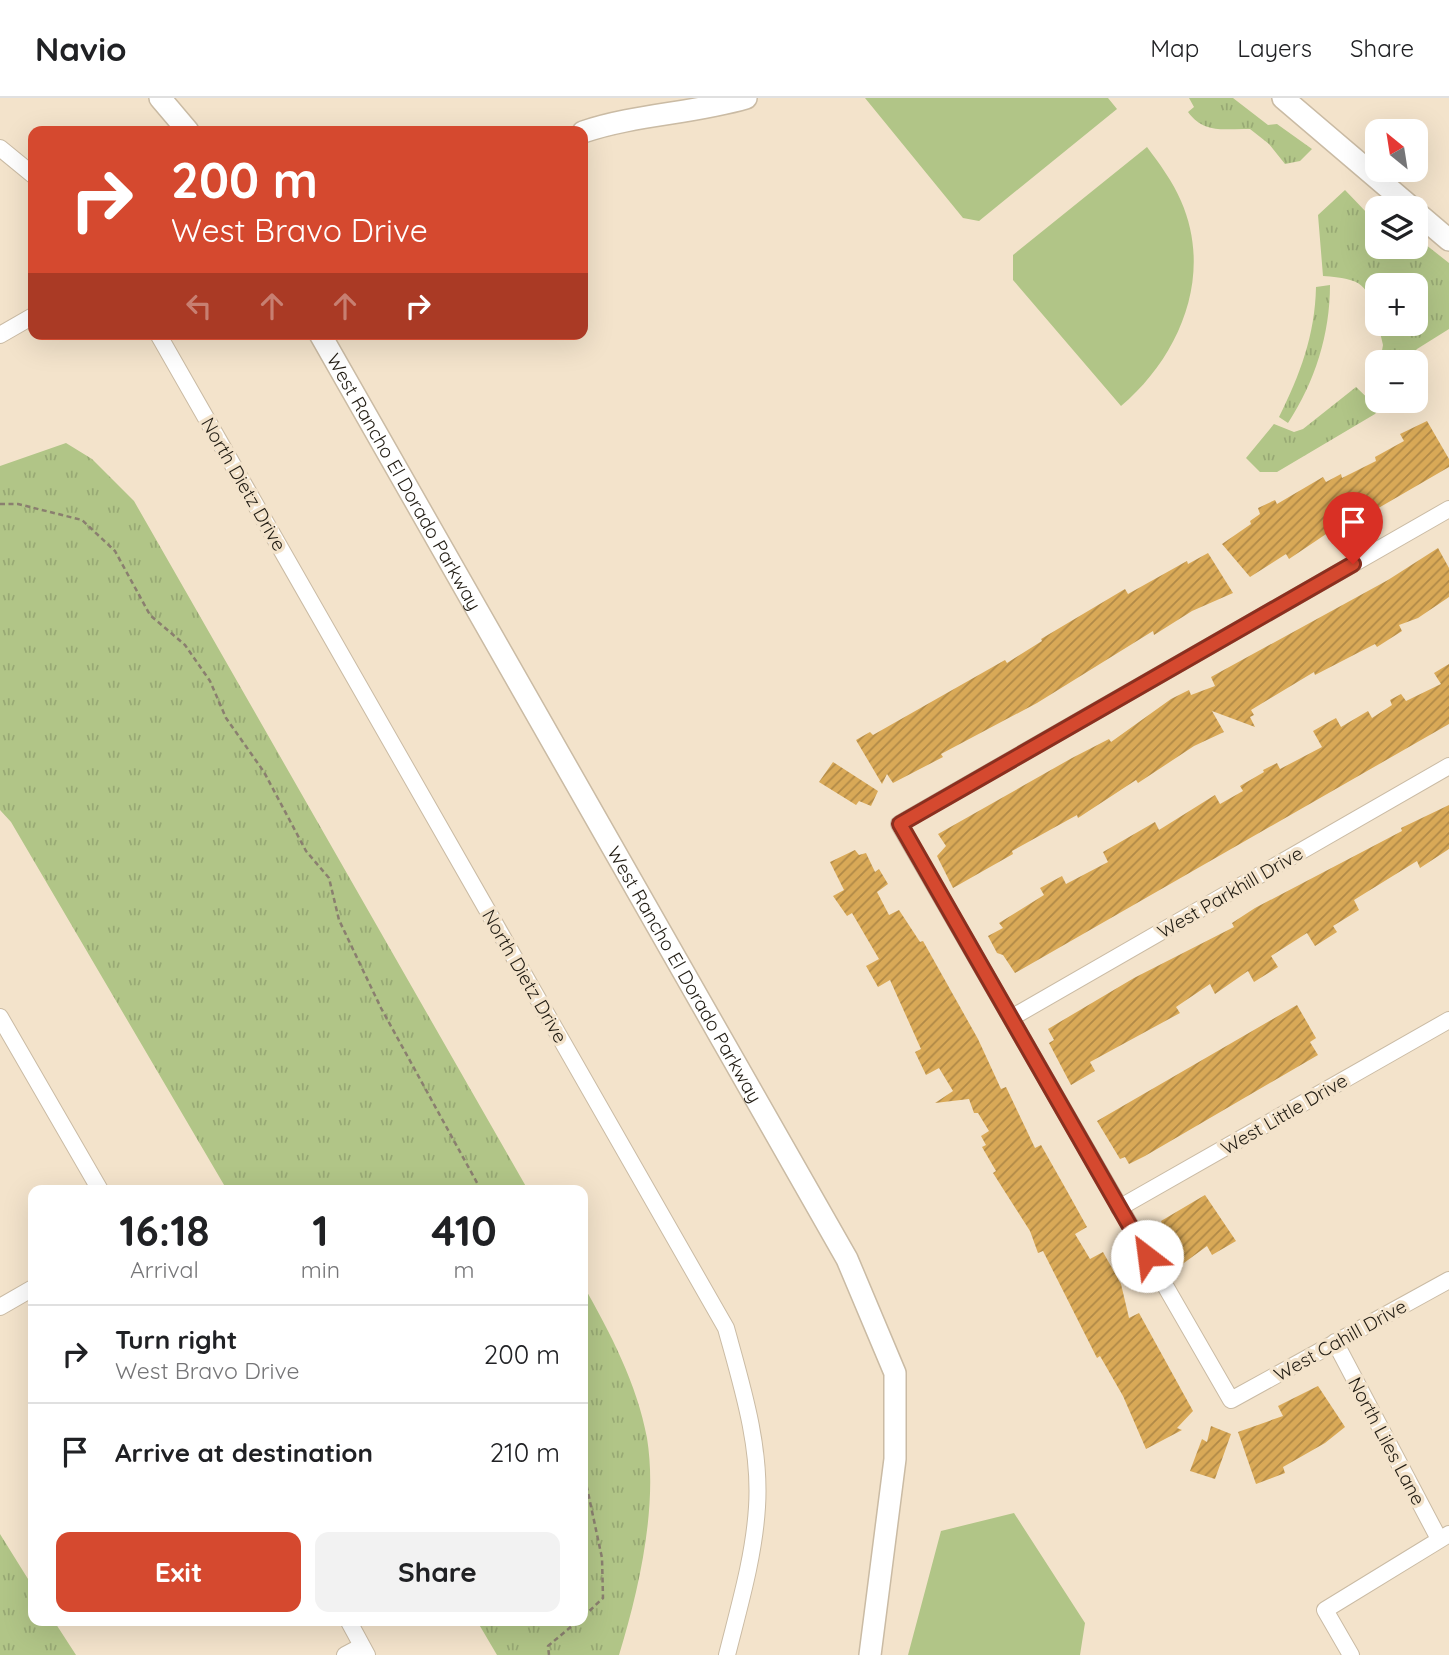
<!DOCTYPE html>
<html lang="en">
<head>
<meta charset="utf-8">
<style>
  :root { --surface:#fff; --page:#f2f2f2; --text:#202124; --muted:#757577; --line:#e0e0e0; --accent:#d5492f }
  body { margin:0; font-family:Quicksand,sans-serif; background:var(--page); color:var(--text); height:100vh; display:flex; flex-direction:column; font-size:26px; white-space:nowrap }
  * { box-sizing:border-box; margin:0 }
  p { font-size:23px; color:var(--muted) }
  .icon { flex:none; width:38px; height:38px; fill:none; stroke:currentColor; stroke-width:2; stroke-linecap:round; stroke-linejoin:round }
  .map { position:relative; flex:1; overflow:hidden }
  .details { position:absolute; left:28px; top:1087px; width:560px; height:441px; display:flex; flex-direction:column; background:var(--surface); border-radius:14px; box-shadow:0 7px 28px #0002 }
  .details>* { flex:none }
  .top-card { position:absolute; left:28px; top:28px; width:560px; height:214px; border-radius:14px; box-shadow:0 7px 28px #0002; background:#d5492f; color:#fff; overflow:hidden }
  .needle { width:46px; rotate:330deg }
  .tools { position:absolute; left:1365px; top:21px; display:grid; gap:14px }
  .tools a { display:grid; place-items:center; width:63px; height:63px; border-radius:14px; background:var(--surface); box-shadow:0 7px 28px #0002; font-size:35px }
  .pin { position:absolute; display:grid; place-items:center; width:60px; height:60px; color:#fff; margin:-72px -30px; border-radius:50% 50% 50% 0; rotate:-45deg; box-shadow:0 0 7px #0007 }
  .pin .icon { rotate:45deg }
  .me { position:absolute; width:77px; margin:-38px; rotate:330deg; stroke-linejoin:round; filter:drop-shadow(0 0 5px #0008) }
  .turn { display:flex; align-items:center; gap:24px; height:147px; padding:0 28px; font-size:32px }
  .turn .icon { width:91px; height:91px; stroke-width:2.5 }
  .turn b { display:block; font-size:49px; line-height:60px }
  .lanes { display:flex; align-items:center; height:66px; padding:0 28px; background:#0003; justify-content:center; gap:35px; direction:ltr }
  .lanes .off { opacity:.35 }
  .eta { display:flex; justify-content:space-evenly; align-items:center; height:119px; text-align:center }
  .eta b { font-size:42px; font-weight:800; line-height:49px }
  .primary-button { display:flex; gap:14px; margin-top:auto; padding:14px 28px }
  .primary-button a { flex:1; height:80px; border-radius:14px; background:var(--accent); color:#fff; font-size:28px; font-weight:800; line-height:80px; text-align:center }
  .primary-button a+a { background:var(--page); color:var(--text) }
  ul { padding:0; list-style:none }
  li { display:flex; align-items:center; gap:21px; height:98px; padding:0 28px; border-top:2px solid var(--line) }
  li div { flex:1 }
  li b { display:block; font-size:26px }
  li em { font-style:normal }
  header { display:flex; align-items:center; gap:42px; box-sizing:border-box; height:98px; padding:0 35px; background:var(--surface); border-bottom:2px solid var(--line) }
  header strong { font-size:33px }
  nav { display:flex; gap:38px; margin-inline-start:auto; font-size:24px }
  .map>svg:first-child { display:block }
  .grass { fill:url(#grass-tufts) }
  .green { fill:#b1c587 }
  .building { fill:url(#building-hatch) }
  .lines { fill:none; stroke-linecap:round; stroke-linejoin:round }
  .minor-casing { stroke:#cabba4; stroke-width:18 }
  .tertiary-casing { stroke:#cabba4; stroke-width:24 }
  .path { stroke:#8a7f6f; stroke-width:2.5; stroke-dasharray:5 3.5; stroke-linecap:butt }
  .minor { stroke:#fff; stroke-width:16 }
  .tertiary { stroke:#fff; stroke-width:21 }
  .route-casing { stroke:#8a2f1f; stroke-width:18 }
  .route { stroke:#d5492f; stroke-width:12 }
  .labels { text-anchor:middle; dominant-baseline:central; stroke-width:7; stroke-linejoin:round; paint-order:stroke }
  .street-label { font-size:19px; fill:#211c13; stroke:#f3e3cb }
</style>
</head>
<body>
<header>
<strong>Navio</strong>
<nav><a>Map</a><a>Layers</a><a>Share</a></nav>
</header>
<div class="map">
<svg width="1449" height="1557" viewBox="0 0 1449 1557">
  <defs>
    <pattern id="grass-tufts" width="24" height="20" patternUnits="userSpaceOnUse" patternTransform="scale(1.75)"><rect width="24" height="20" fill="#b1c587"/><path d="M3 7l-1-3M5 7V3M7 7l1-3M15 17l-1-3M17 17v-4M19 17l1-3" fill="none" stroke="#98a974"/></pattern>
    <pattern id="building-hatch" width="6" height="6" patternUnits="userSpaceOnUse" patternTransform="scale(1.75)"><rect width="6" height="6" fill="#d9a957"/><path d="M-1 1l2-2M0 6l6-6M5 7l2-2" fill="none" stroke="#b08947"/></pattern>
  </defs>
  <rect width="100%" height="100%" fill="#f3e3cb"/>
  <path class="grass" d="M1189,0H1233L1268,27L1277,26L1312,51L1300,63L1285,66L1269,46L1250,31C1225,30 1205,37 1188,14L1194,9Z
    M1345,92L1368,116L1377,120V149H1416V139L1449,165V231L1417,251L1406,264H1380L1383,247L1378,226H1416V187H1377V224C1368,185 1362,181 1323,178L1318,117Z
    M1330,187C1330,236 1315,284 1288,325L1279,319C1300,277 1315,237 1316,189Z
    M1356,289L1379,311L1375,316L1277,374H1260L1246,360L1274,326L1294,334L1303,331Z
    M66,345L92,361L134,403L528,1092H227L11,724L0,712V368Z
    M583,1187C610,1234 637,1286 647,1340C658,1408 639,1492 619,1557H497L477,1523L583,1522Z
    M0,1436L33,1489V1522L54,1523L76,1557H0Z"/>
  <path class="green" d="M865,0H1108L1117,11L979,123L963,120Z
    M1147,49C1159,65 1173,84 1181,103C1214,178 1179,259 1121,308L1013,182V157Z
    M1014,1415L1085,1525L1080,1557H908L941,1433Z"/>
  <path class="building" d="M1427,323L1449,361V369L1363,419L1362,416L1338,428L1289,461L1286,456L1250,479L1222,446L1251,426L1250,423L1260,416L1258,410L1275,402L1277,406L1323,379L1326,384L1341,376L1342,380L1376,363L1375,359L1404,343L1400,336Z
    M1438,450L1449,470V499L1418,520L1399,527L1402,533L1377,549L1375,546L1315,577L1314,574L1251,612L1254,617L1250,619L1255,629L1212,613L1224,634L1194,648L1138,685L1136,682L1078,720L1077,717L1012,753L1013,756L953,790L937,758L946,748L938,736L1072,660L1109,641L1111,644L1171,601L1189,592L1191,597L1215,588L1211,579L1388,482Z
    M1208,455L1233,495L1192,513L1154,537L1153,533L1037,605L941,656L943,659L893,685L887,676L882,686L856,642L870,634L873,637L1005,562L1007,565L1042,543L1041,541L1125,491L1128,496L1187,463L1188,466Z
    M1449,566V626L1015,875L1003,857L997,855L988,838L1003,830L999,825L1044,797L1040,790L1062,778L1066,786L1108,764L1103,754L1155,724L1159,732L1215,697L1220,706L1243,693L1240,688L1264,674L1263,672L1277,665L1280,671L1322,649L1313,633L1336,620L1341,629L1368,613L1372,620L1392,607L1390,602L1401,596L1406,603L1441,586L1434,575Z
    M833,664L878,693L871,708L859,703L856,707L819,684Z
    M1449,707V751L1420,770L1417,763L1354,802L1359,812L1333,828L1337,834L1315,848L1307,835L1271,858L1278,869L1254,884L1248,873L1215,896L1210,886L1176,909L1180,915L1090,964L1095,973L1071,987L1049,945L1054,942L1048,931L1134,880L1234,829L1232,825L1255,810L1402,733L1401,730Z
    M855,752L859,757L866,755L875,774L879,771L888,786L877,794L889,817L899,812L920,844L923,843L978,941L1001,991L1006,989L1035,1050L1041,1047L1067,1093L1087,1129L1075,1136L1090,1161L1103,1154L1121,1186L1129,1220L1139,1215L1193,1313L1177,1330L1182,1332L1146,1351L1123,1298L1100,1258L1097,1260L1043,1153L1038,1155L1030,1133L993,1075L996,1073L982,1049L986,1047L981,1038L989,1033L978,1015H974L969,1001L935,1005L953,993L939,970L926,977L915,954L921,951L890,882L878,889L866,868L879,861L852,815L847,818L833,798L844,792L830,764Z
    M1297,907L1316,940L1310,944L1318,957L1145,1058L1129,1066L1125,1059L1120,1061L1097,1023Z
    M1205,1097L1236,1143L1212,1157L1207,1148L1173,1173L1158,1142L1166,1136L1161,1123Z
    M1318,1288L1345,1329L1325,1345L1283,1369L1285,1375L1256,1386L1238,1334L1283,1318L1278,1308Z
    M1211,1328L1231,1336L1215,1381L1190,1373L1202,1341L1207,1344Z"/>
  <g class="lines">
    <g class="minor-casing">
      <path id="minor" d="M0,50L33,77
        M158,236L726,1230C742,1288 761,1348 757,1409C754,1459 739,1509 727,1557
        M0,237L33,218
        M1449,411L899,726L1231,1302L1449,1182
        M0,919L100,1092
        M1011,920L1449,668
        M1119,1110L1449,922
        M0,1209L33,1190
        M1335,1244L1439,1441
        M348,1522L367,1557
        M345,1557L362,1548
        M1351,1557L1325,1512L1449,1436"/>
    </g>
    <g class="tertiary-casing">
      <g id="tertiary">
        <path d="M160,0L188,33"/>
        <path d="M1283,0L1412,110"/>
        <path d="M583,34C636,16 692,16 746,0"/>
        <path d="M1416,114L1449,142"/>
        <path id="s1" d="M320,236L847,1161L895,1275V1361L870,1557"/>
      </g>
    </g>
    <path class="path" d="M0,406H18L82,422L115,453L150,517L185,547L210,583L226,620L264,674L306,753L329,780L339,822L381,910L481,1092
      M583,1371L602,1460L603,1500L583,1519
      M549,1557L548,1548L579,1522"/>
    <use href="#minor" class="minor"/>
    <use href="#tertiary" class="tertiary"/>
  </g>
  <g class="lines">
    <g class="route-casing">
      <path id="route" d="M1147,1158L900,726L1353,466"/>
    </g>
    <use href="#route" class="route"/>
  </g>
  <g class="labels">
    <g class="street-label">
      <text stroke="none"><textPath href="#s1" startOffset="170">West Rancho El Dorado Parkway</textPath></text>
      <text transform="translate(244 386) rotate(60)">North Dietz Drive</text>
      <text transform="translate(1230 794) rotate(-30)">West Parkhill Drive</text>
      <text stroke="none"><textPath href="#s1" startOffset="737">West Rancho El Dorado Parkway</textPath></text>
      <text transform="translate(525 878) rotate(60)">North Dietz Drive</text>
      <text transform="translate(1284 1016) rotate(-30)">West Little Drive</text>
      <text transform="translate(1340 1242) rotate(-29)">West Cahill Drive</text>
      <text transform="translate(1387 1343) rotate(62)">North Liles Lane</text>
    </g>
  </g>
</svg>
<div class="tools">
<a><svg class="needle" viewBox="-14 -14 28 28"><path d="M0-13l5 13h-10z" fill="#e53935"/><path d="M0 13l5-13h-10z" fill="#757577"/></svg></a>
<a><svg class="icon" aria-label="layers" viewBox="0 0 24 24"><path d="M12 4l9 5-9 5-9-5zM3 14l9 5 9-5"/></svg></a>
<a>+</a>
<a>−</a>
</div>
<div class="pin" style="left:1353px;top:466px;background:#d93025"><svg class="icon" aria-label="arrive" viewBox="0 0 24 24"><path d="M6 21V4h12l-3 4 3 4H6"/></svg></div>
<svg class="me" style="left:1147px;top:1158px" viewBox="-20 -20 40 40"><circle r="19" fill="#fff"/><path d="M0-13L10 11 0 6-10 11z" fill="#d5492f"/></svg>
<div class="top-card">
<div class="turn"><svg class="icon" aria-label="right" viewBox="0 0 24 24"><path d="M7 20v-9h11M14 6l5 5-5 5"/></svg><div><b>200 m</b>West Bravo Drive</div></div>
<div class="lanes"><svg class="icon off" aria-label="left" viewBox="0 0 24 24"><path d="M17 20v-9H6M10 6l-5 5 5 5"/></svg><svg class="icon off" aria-label="ahead" viewBox="0 0 24 24"><path d="M12 20V5M6 11l6-6 6 6"/></svg><svg class="icon off" aria-label="ahead" viewBox="0 0 24 24"><path d="M12 20V5M6 11l6-6 6 6"/></svg><svg class="icon" aria-label="right" viewBox="0 0 24 24"><path d="M7 20v-9h11M14 6l5 5-5 5"/></svg></div>
</div>
<section class="details">
<div class="eta">
<div><b>16:18</b><p>Arrival</p></div>
<div><b>1</b><p>min</p></div>
<div><b>410</b><p>m</p></div>
</div>
<ul>
<li><svg class="icon" aria-label="right" viewBox="0 0 24 24"><path d="M7 20v-9h11M14 6l5 5-5 5"/></svg><div><b>Turn right</b><p>West Bravo Drive</p></div><em>200 m</em></li>
<li><svg class="icon" aria-label="arrive" viewBox="0 0 24 24"><path d="M6 21V4h12l-3 4 3 4H6"/></svg><div><b>Arrive at destination</b></div><em>210 m</em></li>
</ul>
<div class="primary-button"><a>Exit</a><a>Share</a></div>
</section>
</div>
</body>
</html>
